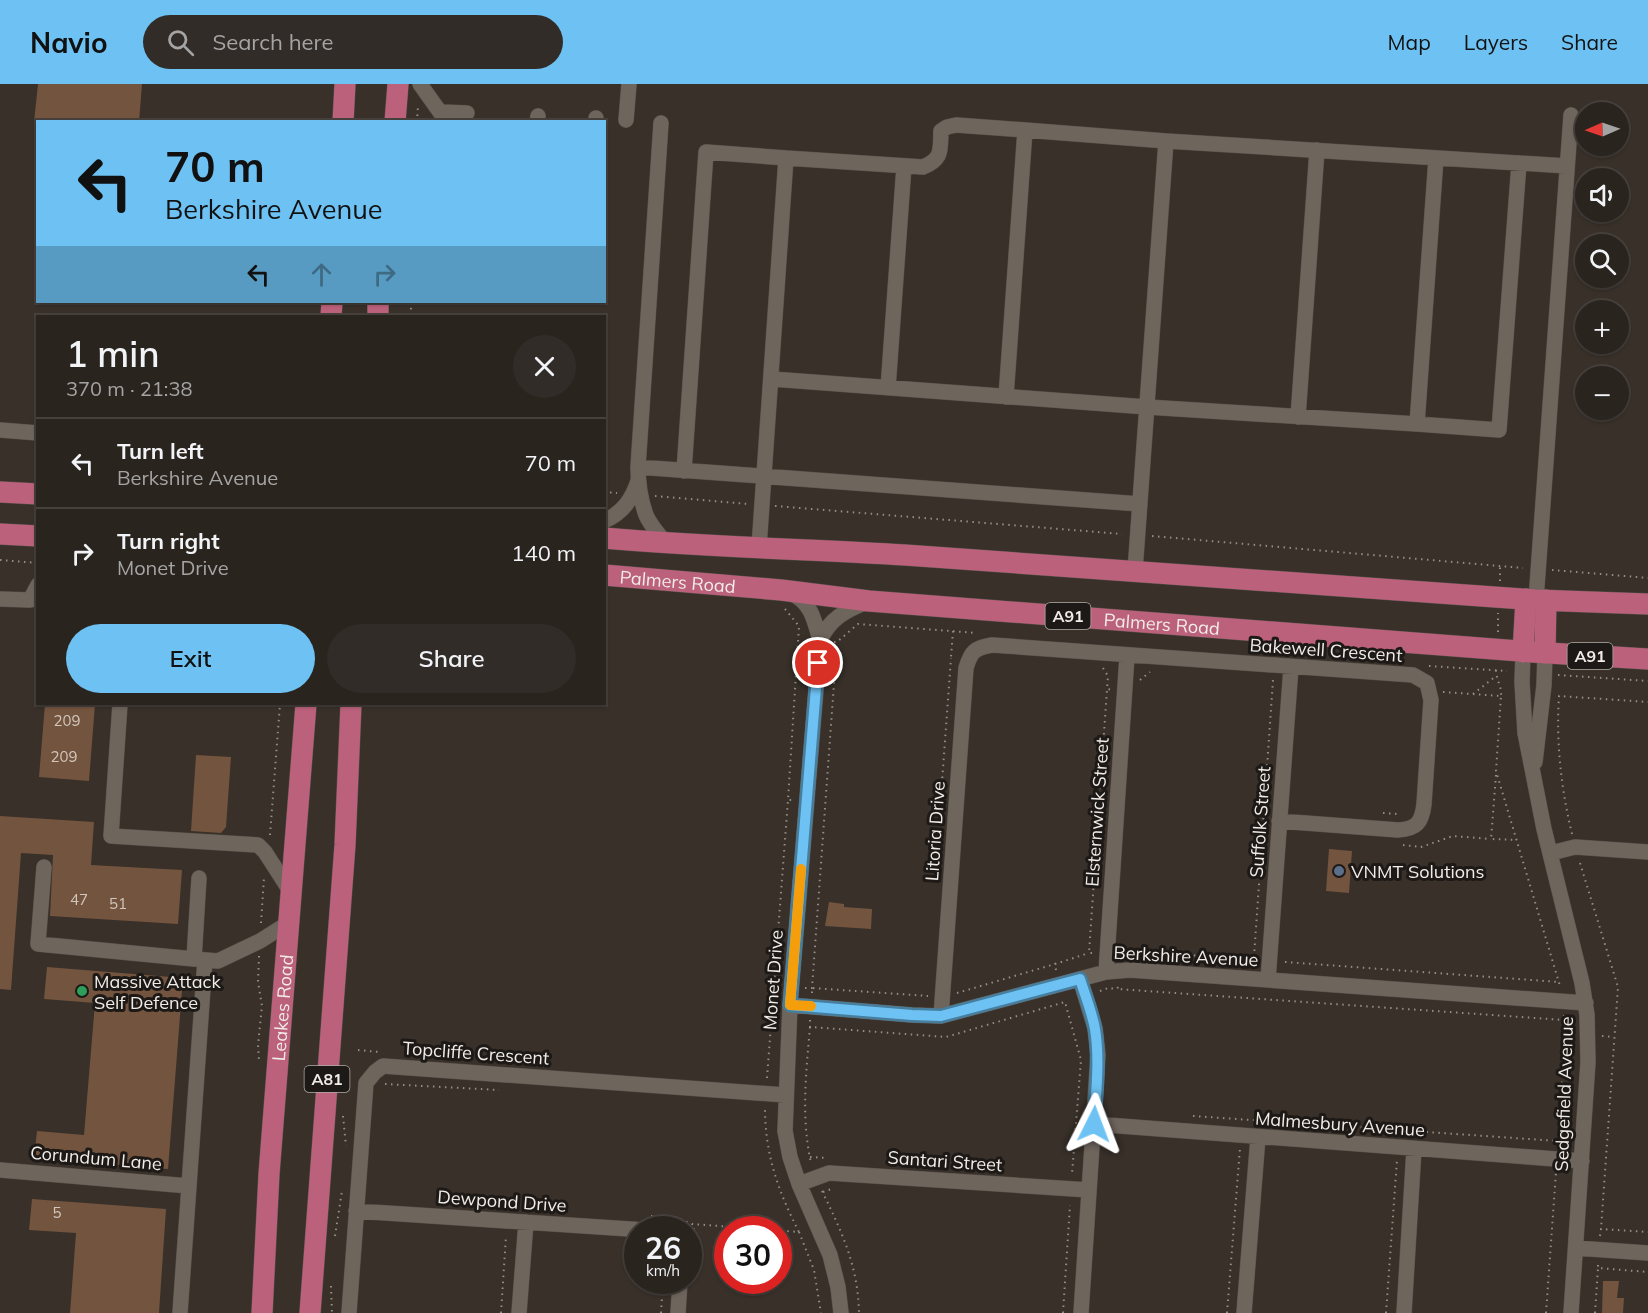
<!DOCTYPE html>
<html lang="en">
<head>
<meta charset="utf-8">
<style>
  :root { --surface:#2a241f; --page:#322c28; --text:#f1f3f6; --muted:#a5a4a4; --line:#46413d; --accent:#6dc2f3 }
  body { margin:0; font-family:Mulish,sans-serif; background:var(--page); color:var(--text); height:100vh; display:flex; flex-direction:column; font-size:22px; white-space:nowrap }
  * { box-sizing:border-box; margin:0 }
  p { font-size:20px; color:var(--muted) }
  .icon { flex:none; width:33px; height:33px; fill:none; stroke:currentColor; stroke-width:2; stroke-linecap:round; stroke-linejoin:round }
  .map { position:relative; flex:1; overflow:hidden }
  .drawer { position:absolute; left:36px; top:231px; width:570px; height:390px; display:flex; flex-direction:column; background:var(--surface); border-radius:0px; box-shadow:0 2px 4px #0004,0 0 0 2px var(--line) }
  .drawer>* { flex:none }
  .hud { position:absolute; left:36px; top:36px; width:570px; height:183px; border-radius:0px; box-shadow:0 2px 4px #0004,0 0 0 2px var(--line); background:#6dc2f3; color:#111; overflow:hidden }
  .needle { width:39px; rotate:268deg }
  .controls { position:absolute; left:1575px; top:18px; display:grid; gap:12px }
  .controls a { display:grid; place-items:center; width:54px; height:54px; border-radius:50%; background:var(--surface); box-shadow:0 2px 4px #0004,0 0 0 2px var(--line); font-size:30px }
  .speed { position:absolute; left:624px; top:1132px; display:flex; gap:12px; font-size:30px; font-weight:700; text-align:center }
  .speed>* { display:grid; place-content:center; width:78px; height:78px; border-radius:50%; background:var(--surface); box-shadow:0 2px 4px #0004,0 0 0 2px var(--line); line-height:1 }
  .speed small { font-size:15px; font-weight:400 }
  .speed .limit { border:9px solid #d22; background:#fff; color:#111 }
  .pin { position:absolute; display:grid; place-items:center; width:51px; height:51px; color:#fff; margin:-26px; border:3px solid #fff; border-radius:50%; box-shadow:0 2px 6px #0007 }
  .me { position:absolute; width:66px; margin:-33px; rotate:3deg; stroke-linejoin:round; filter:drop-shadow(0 0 4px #0008) }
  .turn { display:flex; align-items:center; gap:21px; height:126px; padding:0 30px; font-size:27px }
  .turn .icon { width:78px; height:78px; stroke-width:2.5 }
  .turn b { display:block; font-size:42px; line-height:51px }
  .lanes { display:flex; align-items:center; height:57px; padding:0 30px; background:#0003; justify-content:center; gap:30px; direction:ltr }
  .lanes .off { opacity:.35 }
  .round { display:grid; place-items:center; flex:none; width:63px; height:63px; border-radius:32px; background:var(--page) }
  .headline { display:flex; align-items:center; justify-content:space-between; height:102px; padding:0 30px }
  h1 { font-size:36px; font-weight:600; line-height:45px }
  .button { display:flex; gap:12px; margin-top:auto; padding:12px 30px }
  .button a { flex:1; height:69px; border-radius:36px; background:var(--accent); color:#111; font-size:24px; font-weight:600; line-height:69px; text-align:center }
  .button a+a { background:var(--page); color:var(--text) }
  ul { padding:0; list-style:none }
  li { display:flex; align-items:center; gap:18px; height:90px; padding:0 30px; border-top:2px solid var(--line) }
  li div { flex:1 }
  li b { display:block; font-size:22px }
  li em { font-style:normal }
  header { display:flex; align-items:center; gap:36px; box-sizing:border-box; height:84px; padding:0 30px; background:var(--accent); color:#111 }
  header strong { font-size:28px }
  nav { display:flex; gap:33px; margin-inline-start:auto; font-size:21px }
  .search { width:420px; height:54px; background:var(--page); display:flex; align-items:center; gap:15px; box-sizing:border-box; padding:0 21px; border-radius:33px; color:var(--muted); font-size:22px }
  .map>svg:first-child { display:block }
  .building { fill:#73543f }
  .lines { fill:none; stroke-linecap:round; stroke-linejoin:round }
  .minor-casing { stroke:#564f49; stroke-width:16 }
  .highway-casing { stroke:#564f49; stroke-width:22 }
  .path { stroke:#958e88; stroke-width:2; stroke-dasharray:1.5 4.5; stroke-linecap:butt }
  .minor { stroke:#6e655d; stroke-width:15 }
  .highway { stroke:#bb617b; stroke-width:21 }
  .route-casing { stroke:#477e9e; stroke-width:15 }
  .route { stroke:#6dc2f3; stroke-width:10 }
  .slow { stroke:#f59e0b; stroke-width:10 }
  .service-dot { fill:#5c6f8a; stroke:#1d1916; stroke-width:2 }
  .leisure-dot { fill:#2e9e5b; stroke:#1d1916; stroke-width:2 }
  .labels { text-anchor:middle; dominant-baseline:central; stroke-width:6; stroke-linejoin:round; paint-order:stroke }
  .number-label { font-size:15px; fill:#d2c6bd }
  .shield { fill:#1d1916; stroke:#b1ada8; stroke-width:1.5 }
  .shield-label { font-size:16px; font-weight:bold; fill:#f1ece7 }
  .street-label { font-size:18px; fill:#f1ece7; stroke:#1d1916 }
  .poi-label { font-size:18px; fill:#f1ece7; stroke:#1d1916; text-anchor:start }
</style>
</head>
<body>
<header>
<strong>Navio</strong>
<div class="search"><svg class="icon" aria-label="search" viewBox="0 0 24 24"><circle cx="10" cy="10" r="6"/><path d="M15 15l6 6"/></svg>Search here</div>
<nav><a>Map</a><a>Layers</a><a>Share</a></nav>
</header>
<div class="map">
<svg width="1648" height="1229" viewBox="0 0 1648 1229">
  <rect width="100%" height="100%" fill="#383029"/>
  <path class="building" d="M38,0H142L139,38H34Z
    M45,620H95L89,697L39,693Z
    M196,671L231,673L226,743L221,749L191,747Z
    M0,732L94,738L91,781L182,786L178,840L50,832L53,771L21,769L11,906L0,905Z
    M1329,765L1352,767L1349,809L1326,807Z
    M829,818L844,820V823L872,825L871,845L825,842Z
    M47,883L183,894L168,1085L34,1074L37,1047L84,1051L95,919L44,915Z
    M32,1115L166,1125L159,1229H70L76,1149L29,1146Z
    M1603,1197H1619L1617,1214H1624L1623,1229H1602Z"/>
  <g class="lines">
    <g class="minor-casing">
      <path id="minor" d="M420,0L447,38
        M442,28L467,29
        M626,36L629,0
        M537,38L538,32
        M596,38V34
        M661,39L638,383C638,398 641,417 646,431C650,441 659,450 665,459
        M1166,57L1567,82
        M772,295L1147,323L1417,340L1436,74
        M888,304L904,82
        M1006,313L1025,46L1166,57L1135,487
        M1298,333L1317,66
        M1417,340L1499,346L1519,79
        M0,346L38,349
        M638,383L1140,420
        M684,387L706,68L786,74
        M604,437C623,429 632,415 638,397
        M759,463L786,74L923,83C943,75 940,66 941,47L947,43L956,41L1025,46
        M789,509C810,515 815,537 820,557L790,921L785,1047L790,1073L799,1100L830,1171L838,1203L841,1229
        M0,515L30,516L38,501
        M1536,516L1571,31
        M820,557C829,535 846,526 867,518
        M1523,568L1522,598L1525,649L1544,745L1582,899L1587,931L1588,978L1571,1229
        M120,620L111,752L258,761L265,768L292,810
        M1535,678L1544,601L1545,569
        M1551,769L1575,763L1648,768
        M44,783L38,860L194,875
        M199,794L194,875L218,877L260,857L290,838
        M1106,888L1127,572
        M1080,895L1095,944L1098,971L1081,1229
        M1268,896L1291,583
        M790,921L912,931L941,932L1106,888L1130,886L1586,919
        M941,932L966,584C971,567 975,564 992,561L1413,591L1427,599L1431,616L1424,720C1422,738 1417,745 1398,746L1279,737
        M1094,1040L1582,1077
        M0,1086L189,1102
        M799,1100L829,1089L1089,1106
        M356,1127L645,1146
        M1576,1164L1648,1169
        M180,1229L205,876
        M349,1229L366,999L375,988L383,982L785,1011
        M519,1229L526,1138
        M678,1229L680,1197
        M1244,1229L1258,1053
        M1404,1229L1414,1065"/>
    </g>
    <g class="highway-casing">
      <g id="highway">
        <path d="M343,38L345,0"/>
        <path d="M395,38L398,0"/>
        <path d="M331,232L332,218"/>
        <path d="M378,232V218"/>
        <path d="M0,408L38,410"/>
        <path d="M0,450L38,452"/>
        <path d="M604,454C705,463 805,465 905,471L1536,516L1648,520"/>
        <path id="s1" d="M604,491L781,506L869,517L1532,568L1648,575"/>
        <path d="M1523,568L1526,515"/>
        <path d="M1545,569L1546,516"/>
        <path id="s2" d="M262,1229L269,1090L306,620"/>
        <path d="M310,1229L345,761L351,620"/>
      </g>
    </g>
    <path class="path" d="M417,38L418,21
      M410,218L412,232
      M604,408L617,409
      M655,412L748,420
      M775,422L1122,450
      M1152,452L1523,484
      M0,476L38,479
      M1552,486L1648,494
      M1500,497V482
      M785,525L799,542L788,716H793
      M953,547L951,573H953
      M1498,548V529
      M834,558H837L858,540L977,549
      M1429,582L1507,587
      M1103,584L1108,592L1107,605L1112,606
      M1496,586C1496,596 1502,602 1501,612
      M1558,591L1648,597
      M1140,596L1150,588
      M1443,608L1501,612L1496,687L1560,902
      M1473,610L1496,592
      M1496,691L1491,755L1517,756
      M941,712L951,574
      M1383,729L1398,730
      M1572,750C1561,704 1556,659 1559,612L1648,618
      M270,751L280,620
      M1403,761L1421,763L1453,752L1491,755
      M1580,779L1618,903L1601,1145
      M261,839L264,794
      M1122,866L1254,876
      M1092,869H1089L1107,605
      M259,872L258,898L262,922L258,961L259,977
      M1254,873L1273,596
      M1285,878L1559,898
      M1056,886L1055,880L1089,869
      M778,902L774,901L788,716
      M1118,903L1117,905L1564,936
      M805,904H812L837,558
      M1100,907L1108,904L1117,905
      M812,909V904L928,912
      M957,909L1055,880
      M1564,931L1565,949
      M810,936V943L946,953L1065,918L1081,976L1072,1090
      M810,943C806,989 801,1034 811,1079
      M1602,952L1614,953
      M358,966L379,968
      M767,994L774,901
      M385,1000L499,1006
      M343,1032L346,1062
      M1193,1032L1558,1057
      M1558,1059L1565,949L1573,950
      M810,1073L827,1074
      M822,1107C842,1148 858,1182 859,1229
      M823,1108L834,1104
      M651,1132L675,1133L692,1140L799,1148C778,1107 765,1070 765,1024
      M799,1148L814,1186L821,1229
      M335,1152L342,1107
      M1600,1152L1601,1145L1648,1148
      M688,1156L697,1154L692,1140
      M1598,1181V1184L1648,1188
      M695,1193L697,1154
      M331,1202L332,1229
      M501,1229L506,1152
      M661,1229L663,1197
      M1063,1229L1070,1121
      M1227,1229L1240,1064
      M1386,1229L1397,1076
      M1546,1229L1556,1088
      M1595,1229L1598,1184"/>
    <use href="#minor" class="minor"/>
    <use href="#highway" class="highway"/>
  </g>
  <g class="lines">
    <g class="route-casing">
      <path id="route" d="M818,579L790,921L912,931L941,932L1080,895C1085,911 1092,928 1095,945C1100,976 1096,1009 1094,1040"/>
    </g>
    <use href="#route" class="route"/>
    <path class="slow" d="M801,785L790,921L811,922"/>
  </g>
  <circle class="service-dot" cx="1339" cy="787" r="6"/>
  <circle class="leisure-dot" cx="82" cy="907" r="6"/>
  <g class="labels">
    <g class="number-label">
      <text x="67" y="636">209</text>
      <text x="64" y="672">209</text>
      <text x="79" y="815">47</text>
      <text x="118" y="819">51</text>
      <text x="57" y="1128">5</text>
    </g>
    <g class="shield">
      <rect x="1045.5" y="519" width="45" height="26" rx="4.5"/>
      <rect x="1567.5" y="559" width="45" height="26" rx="4.5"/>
      <rect x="304.5" y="982" width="45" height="26" rx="4.5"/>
    </g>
    <g class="shield-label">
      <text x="1068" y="532">A91</text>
      <text x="1590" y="572">A91</text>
      <text x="327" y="995">A81</text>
    </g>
    <g class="street-label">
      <text stroke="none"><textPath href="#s1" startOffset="74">Palmers Road</textPath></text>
      <text stroke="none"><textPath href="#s1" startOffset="560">Palmers Road</textPath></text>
      <text transform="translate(1326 566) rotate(4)">Bakewell Crescent</text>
      <text transform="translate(1097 728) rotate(-86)">Elsternwick Street</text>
      <text transform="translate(1260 738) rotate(-86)">Suffolk Street</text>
      <text transform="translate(935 747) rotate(-86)">Litoria Drive</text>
      <text transform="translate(1186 872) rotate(3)">Berkshire Avenue</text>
      <text transform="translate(773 896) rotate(-86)">Monet Drive</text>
      <text stroke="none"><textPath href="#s2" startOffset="306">Leakes Road</textPath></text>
      <text transform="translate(476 969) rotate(4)">Topcliffe Crescent</text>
      <text transform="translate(1564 1010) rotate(-88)">Sedgefield Avenue</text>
      <text transform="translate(1340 1040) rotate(4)">Malmesbury Avenue</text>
      <text transform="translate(96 1074) rotate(5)">Corundum Lane</text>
      <text transform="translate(945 1077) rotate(4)">Santari Street</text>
      <text transform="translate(502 1117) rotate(4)">Dewpond Drive</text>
    </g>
    <g class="poi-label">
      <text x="1351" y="787">VNMT Solutions</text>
      <text x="94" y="897">Massive Attack<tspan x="94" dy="21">Self Defence</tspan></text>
    </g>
  </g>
</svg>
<div class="controls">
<a><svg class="needle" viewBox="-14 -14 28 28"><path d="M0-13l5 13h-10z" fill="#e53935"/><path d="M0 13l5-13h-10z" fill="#a5a4a4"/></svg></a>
<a><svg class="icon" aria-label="sound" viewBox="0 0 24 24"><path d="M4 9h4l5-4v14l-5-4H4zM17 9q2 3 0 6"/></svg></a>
<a><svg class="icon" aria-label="search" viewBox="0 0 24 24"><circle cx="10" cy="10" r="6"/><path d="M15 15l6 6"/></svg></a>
<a>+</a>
<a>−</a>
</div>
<div class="speed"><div>26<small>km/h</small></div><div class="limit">30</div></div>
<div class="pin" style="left:818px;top:579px;background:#d93025"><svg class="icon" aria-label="arrive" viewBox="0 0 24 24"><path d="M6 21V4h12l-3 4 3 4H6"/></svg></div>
<svg class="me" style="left:1094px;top:1040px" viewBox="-20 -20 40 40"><path d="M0-17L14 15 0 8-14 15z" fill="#6dc2f3" stroke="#fff" stroke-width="4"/></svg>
<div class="hud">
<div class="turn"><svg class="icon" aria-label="left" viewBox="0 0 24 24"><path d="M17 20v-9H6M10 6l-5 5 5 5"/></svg><div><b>70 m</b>Berkshire Avenue</div></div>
<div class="lanes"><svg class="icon" aria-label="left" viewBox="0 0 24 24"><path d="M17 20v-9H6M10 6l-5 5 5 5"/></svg><svg class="icon off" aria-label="ahead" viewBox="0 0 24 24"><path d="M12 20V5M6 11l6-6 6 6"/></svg><svg class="icon off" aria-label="right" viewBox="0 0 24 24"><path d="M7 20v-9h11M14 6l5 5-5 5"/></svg></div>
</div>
<section class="drawer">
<div class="headline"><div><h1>1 min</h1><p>370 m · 21:38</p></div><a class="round"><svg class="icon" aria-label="close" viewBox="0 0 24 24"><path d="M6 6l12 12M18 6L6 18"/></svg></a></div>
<ul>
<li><svg class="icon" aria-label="left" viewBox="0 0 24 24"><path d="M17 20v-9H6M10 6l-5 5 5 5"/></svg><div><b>Turn left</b><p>Berkshire Avenue</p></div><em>70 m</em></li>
<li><svg class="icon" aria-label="right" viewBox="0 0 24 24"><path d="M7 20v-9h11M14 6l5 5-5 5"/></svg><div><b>Turn right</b><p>Monet Drive</p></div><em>140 m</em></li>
</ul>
<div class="button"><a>Exit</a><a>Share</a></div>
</section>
</div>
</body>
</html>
